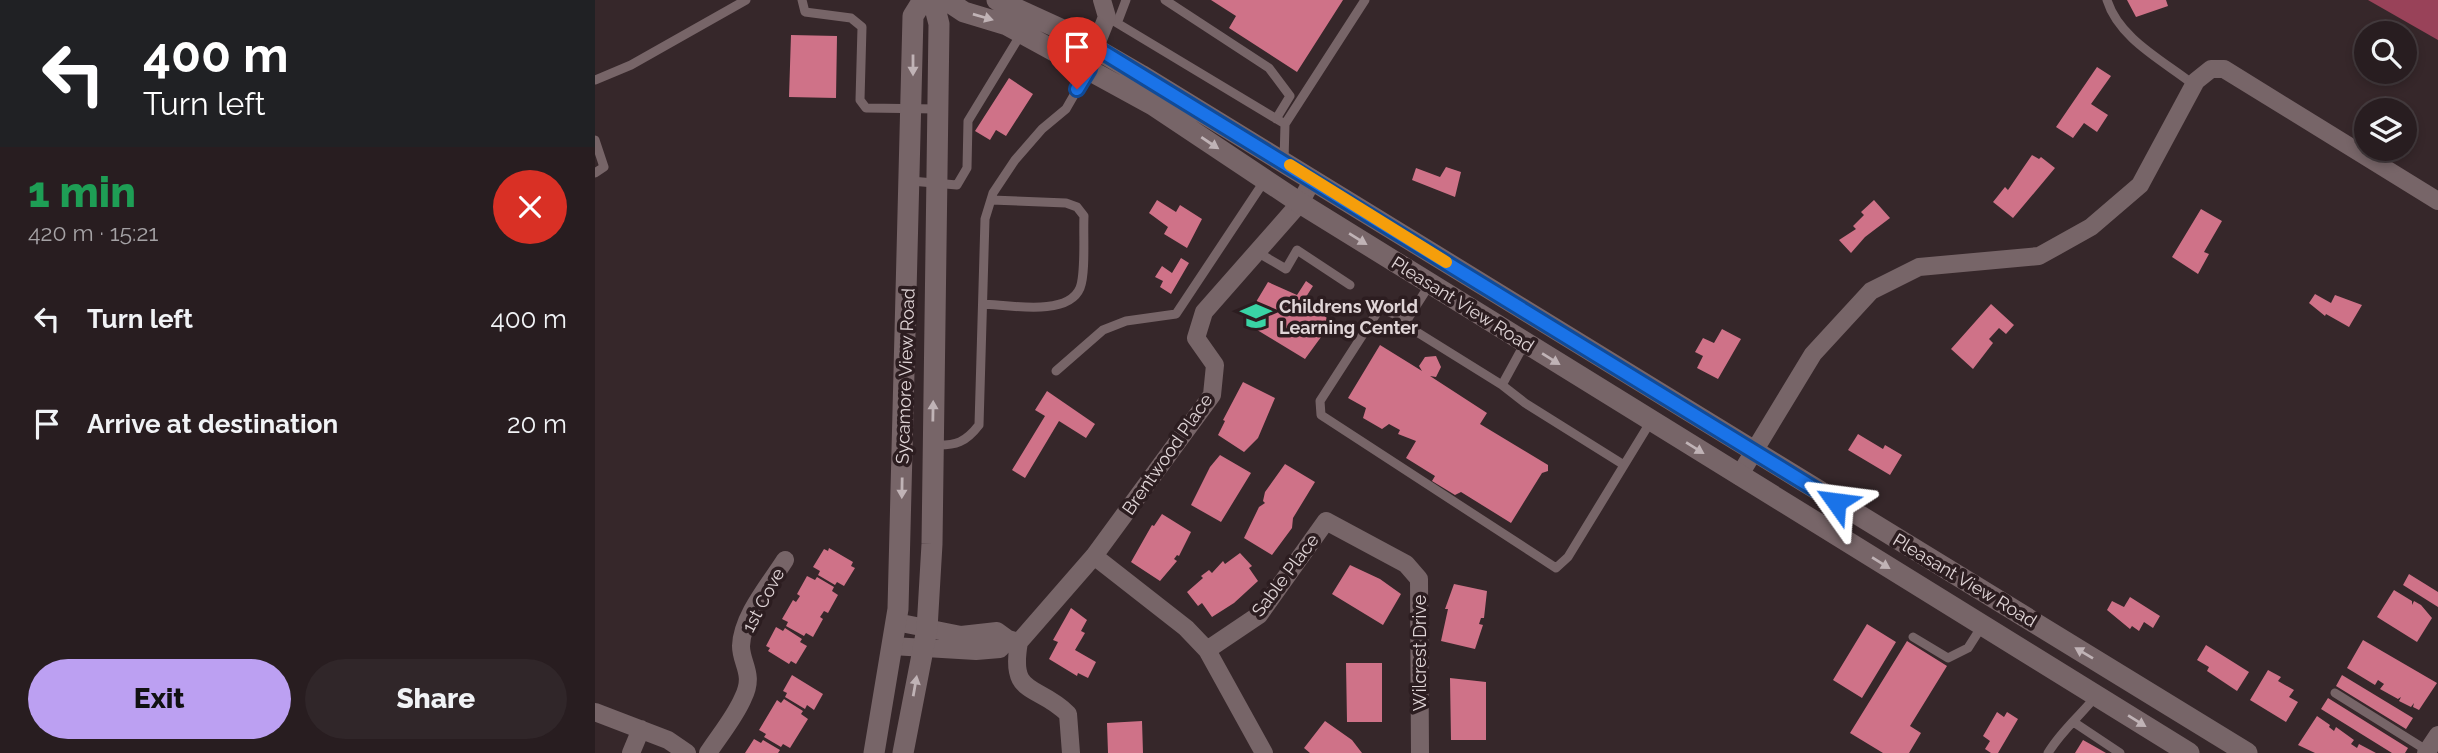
<!DOCTYPE html>
<html lang="en">
<head>
<meta charset="utf-8">
<style>
  :root { --surface:#281d20; --page:#302629; --text:#f1f3f6; --muted:#a5a2a5; --line:#443b3e; --accent:#bca0f2 }
  body { margin:0; font-family:Raleway,sans-serif; background:var(--page); color:var(--text); height:100vh; display:flex; flex-direction:column; font-size:26px; white-space:nowrap }
  * { box-sizing:border-box; margin:0 }
  p { font-size:23px; color:var(--muted) }
  .icon { flex:none; width:38px; height:38px; fill:none; stroke:currentColor; stroke-width:2; stroke-linecap:round; stroke-linejoin:round }
  .map { position:relative; flex:1; overflow:hidden }
  .panel { display:flex; flex-direction:column; background:var(--surface); width:595px }
  .panel>* { flex:none }
  .hud { background:#202124; color:#fff; overflow:hidden }
  .buttons { position:absolute; left:1759px; top:21px; display:grid; gap:14px }
  .buttons a { display:grid; place-items:center; width:63px; height:63px; border-radius:50%; background:var(--surface); box-shadow:0 4px 10px #0003,0 0 0 2px var(--line); font-size:35px }
  .pin { position:absolute; display:grid; place-items:center; width:60px; height:60px; color:#fff; margin:-72px -30px; border-radius:50% 50% 50% 0; rotate:-45deg; box-shadow:0 0 7px #0007 }
  .pin .icon { rotate:45deg }
  .me { position:absolute; width:77px; margin:-38px; rotate:301deg; stroke-linejoin:round; filter:drop-shadow(0 0 5px #0008) }
  .turn { display:flex; align-items:center; gap:24px; height:147px; padding:0 28px; font-size:32px }
  .turn .icon { width:91px; height:91px; stroke-width:2.5 }
  .turn b { display:block; font-size:49px; line-height:60px }
  .round { display:grid; place-items:center; flex:none; width:74px; height:74px; border-radius:37px; background:var(--page) }
  .head { display:flex; align-items:center; justify-content:space-between; height:119px; padding:0 28px }
  h1 { font-size:42px; font-weight:800; line-height:52px; color:#1e9e55 }
  .action { display:flex; gap:14px; margin-top:auto; padding:14px 28px }
  .action a { flex:1; height:80px; border-radius:42px; background:var(--accent); color:#111; font-size:28px; font-weight:800; line-height:80px; text-align:center }
  .action a+a { background:var(--page); color:var(--text) }
  ul { padding:0; list-style:none }
  li { display:flex; align-items:center; gap:21px; height:105px; padding:0 28px }
  li div { flex:1 }
  li b { display:block; font-size:26px }
  li em { font-style:normal }
  main { display:flex; flex:1; min-height:0 }
  .map>svg:first-child { display:block }
  .forest { fill:#994259 }
  .building { fill:#cf7288 }
  .lines { fill:none; stroke-linecap:round; stroke-linejoin:round }
  .service { stroke:#776568; stroke-width:9 }
  .minor { stroke:#776568; stroke-width:18 }
  .secondary { stroke:#776568; stroke-width:21 }
  .oneway { fill:#c0b3b6 }
  .route-casing { stroke:#114b97; stroke-width:18 }
  .route { stroke:#1a73e8; stroke-width:12 }
  .slow { stroke:#f59e0b; stroke-width:12 }
  .labels { text-anchor:middle; dominant-baseline:central; stroke-width:7; stroke-linejoin:round; paint-order:stroke }
  .street-label { font-size:18px; fill:#e0d5d7; stroke:#2c1d20 }
  .poi-label { font-size:18px; font-weight:bold; fill:#e0d5d7; stroke:#2c1d20; text-anchor:start }
</style>
</head>
<body>
<main>
<section class="panel">
<div class="hud">
<div class="turn"><svg class="icon" aria-label="left" viewBox="0 0 24 24"><path d="M17 20v-9H6M10 6l-5 5 5 5"/></svg><div><b>400 m</b>Turn left</div></div>
</div>
<div class="head"><div><h1>1 min</h1><p>420 m · 15:21</p></div><a class="round" style="background:#d93025;color:#fff"><svg class="icon" aria-label="close" viewBox="0 0 24 24"><path d="M6 6l12 12M18 6L6 18"/></svg></a></div>
<ul>
<li><svg class="icon" aria-label="left" viewBox="0 0 24 24"><path d="M17 20v-9H6M10 6l-5 5 5 5"/></svg><div><b>Turn left</b></div><em>400 m</em></li>
<li><svg class="icon" aria-label="arrive" viewBox="0 0 24 24"><path d="M6 21V4h12l-3 4 3 4H6"/></svg><div><b>Arrive at destination</b></div><em>20 m</em></li>
</ul>
<div class="action"><a>Exit</a><a>Share</a></div>
</section>
<div class="map">
<svg width="1843" height="753" viewBox="0 0 1843 753">
  <rect width="100%" height="100%" fill="#36272a"/>
  <path class="forest" d="M1773,0H1843V40Z"/>
  <path class="building" d="M616,0H748L702,72L634,28L641,16Z
    M1532,0H1571L1573,6L1541,17Z
    M196,35L242,36L241,98L194,97Z
    M1502,67L1516,76L1496,104L1513,115L1502,132L1489,123L1478,138L1461,127Z
    M414,78L438,94L411,136L401,130L395,140L380,131Z
    M1437,155L1444,159L1446,157L1460,168L1418,218L1398,202L1410,187L1413,190Z
    M851,167L866,172L860,197L817,180L821,168L845,177Z
    M562,200L581,212L585,205L607,219L592,248L569,234L573,227L554,213Z
    M1279,200L1295,218L1270,237L1256,253L1244,240L1261,229L1258,226L1269,215L1266,212Z
    M1606,209L1627,221L1609,252L1614,254L1603,274L1577,257Z
    M586,258L594,263L576,294L565,287L568,281L560,277L567,266L577,273Z
    M711,281L718,286L709,300L737,322L710,359L649,322L673,282L702,295Z
    M1720,294L1736,303L1740,295L1767,305L1754,327L1731,314L1730,316L1714,303Z
    M1396,304L1419,325L1411,334L1404,328L1394,339L1398,343L1378,369L1356,349Z
    M1127,329L1146,339L1123,379L1102,368L1108,356L1100,352L1108,338L1119,343Z
    M785,345L827,371L824,366L830,357L841,356L846,367L841,377L835,376L892,413L885,424L953,465V471L947,473L916,523L866,492L860,495L837,481L840,476L811,458L821,441L803,434L805,430L794,424L787,429L768,418L771,408L753,398Z
    M648,382L680,398L663,438L649,452L623,435L630,421L628,420Z
    M452,391L500,424L491,438L464,421L430,478L417,470L450,416L440,410Z
    M1263,434L1288,449L1290,445L1307,455L1295,475L1253,450Z
    M625,455L656,473L626,522L596,505L615,467Z
    M690,464L720,482L698,518L697,528L677,555L649,538L664,507L670,503L668,501L670,492Z
    M567,514L596,532L584,556L582,555L579,559L582,561L565,581L536,562L557,525L559,526Z
    M234,548L258,562L256,566L260,568L249,586L242,582L240,585L223,575L225,571L218,567L229,549L233,551Z
    M645,553L657,566L654,568L663,581L639,603L617,617L607,603L603,606L592,592L608,578L606,576L614,570L617,573L628,561L630,564Z
    M755,565L785,579L806,594L788,625L737,594Z
    M1814,574L1843,592V607L1808,585Z
    M212,576L220,580L222,577L239,587L237,591L243,595L233,613L229,611L225,617L228,619L218,637L211,633L209,636L191,626L193,622L187,619L198,600L201,602L205,596L202,594Z
    M859,584L892,591L889,618H886L884,624L888,625L880,649L846,641L853,609H850Z
    M1799,590L1817,601V605L1819,601L1826,605L1837,618L1822,642L1782,617Z
    M1535,597L1565,616L1558,628L1549,622L1544,631L1537,626L1535,629L1512,610L1517,601L1529,607Z
    M476,608L492,620L486,631L490,633L480,650L501,662L493,678L483,673L482,676L454,659L463,642L458,640Z
    M1272,624L1301,642L1267,698L1238,680Z
    M181,627L188,631L190,628L207,639L205,642L212,646L201,664L196,661L194,664L173,651L175,648L171,646Z
    M1768,640L1842,683L1824,710L1818,707L1819,703L1816,707L1804,701L1806,697L1803,699L1785,689L1789,684L1783,680L1780,685L1752,668Z
    M1312,641L1352,666L1315,726L1326,733L1314,753H1288L1255,733Z
    M1611,645L1654,672L1642,691L1612,671L1614,667L1602,660Z
    M751,663H787V722H752Z
    M1673,670L1686,677L1683,681L1699,690L1694,697L1703,702L1691,722L1655,700Z
    M197,675L228,694L219,710L212,705L210,709L190,697L192,693L188,691Z
    M1747,675L1818,718L1811,729L1741,686Z
    M855,678L891,682V740H856Z
    M1733,698L1813,748L1810,753H1797L1726,709Z
    M189,699L208,711L206,714L213,719L195,748L188,744L186,747L169,737L171,734L164,730L182,700L186,703Z
    M1402,712L1409,717L1412,712L1423,719L1403,753H1396L1390,749L1395,741L1388,736Z
    M1722,716L1735,725L1734,727L1739,731L1741,727L1759,740L1756,744L1762,748L1764,744L1781,753H1720L1703,745Z
    M547,721L548,753H513L512,723Z
    M730,721L757,740L767,753H715L709,748Z
    M159,739L166,743L168,740L185,750L183,753H150Z
    M1488,740L1497,745L1511,753H1480Z"/>
  <g class="lines">
    <path class="service" d="M207,0L210,12L256,18L267,27L265,100L271,108L343,109
      M570,0L674,68L695,96L681,119
      M1512,0C1524,39 1569,61 1599,85
      M512,17L690,124L770,0
      M523,21L531,0
      M0,80L36,65L151,0
      M0,140L9,167L0,173
      M689,161L690,124
      M316,181L362,185L372,168L373,121L426,34
      M662,252L691,269L702,250L755,285
      M835,284L812,320L785,308L725,401L726,415L961,568L973,557L1056,421
      M388,304C414,305 473,317 485,288C491,273 488,234 489,216L482,207L471,203L396,200
      M812,320L817,329L907,385L930,343
      M461,371L508,330L531,321L581,314L670,180
      M907,385L930,403L1029,465
      M339,445C361,446 371,442 384,425L390,219L398,193L420,160L447,129L471,109L494,69
      M1318,637L1353,658L1373,648L1387,626
      M1740,693L1833,751
      M1480,723L1525,753
      M1453,753C1466,731 1485,716 1501,696"/>
    <path class="minor" d="M500,47L512,17L507,0
      M1144,476L1218,354L1276,291L1324,267L1444,256L1496,227L1545,185L1601,81L1616,69H1629L1843,201
      M499,556L591,628L612,650L669,753
      M301,622L366,635L402,631L413,639L424,642L499,556L617,395L620,365L601,338L609,312L705,203L718,179
      M424,642C414,698 442,683 473,714L476,753
      M297,646L381,651L405,649L413,639
      M612,650L664,615L731,521L811,564L824,579L825,753
      M0,712L73,740L92,753
      M36,753L46,729
      M113,753C124,736 140,717 148,698C160,674 146,664 146,646C147,616 175,584 190,560
      M1831,753L1843,735"/>
    <path class="secondary" d="M351,0L369,12L412,25L558,105L705,203L1594,753
      M402,0L470,31L546,75L1652,753
      M279,753L303,609L318,16L328,0
      M308,753L332,629L337,544L344,24L338,0"/>
  </g>
  <defs><path id="oneway-solid" d="M-6-.8H1V-3.2L6.5 0L1 3.2V.8H-6Z" transform="scale(1.75)"/></defs>
  <g class="oneway">
    <use href="#oneway-solid" transform="translate(388 17) rotate(16)"/>
    <use href="#oneway-solid" transform="translate(318 65) rotate(90)"/>
    <use href="#oneway-solid" transform="translate(615 143) rotate(34)"/>
    <use href="#oneway-solid" transform="translate(763 239) rotate(32)"/>
    <use href="#oneway-solid" transform="translate(956 359) rotate(32)"/>
    <use href="#oneway-solid" transform="translate(338 411) rotate(-89)"/>
    <use href="#oneway-solid" transform="translate(1100 448) rotate(32)"/>
    <use href="#oneway-solid" transform="translate(307 488) rotate(91)"/>
    <use href="#oneway-solid" transform="translate(1286 563) rotate(32)"/>
    <use href="#oneway-solid" transform="translate(1489 653) rotate(-149)"/>
    <use href="#oneway-solid" transform="translate(320 686) rotate(-80)"/>
    <use href="#oneway-solid" transform="translate(1542 721) rotate(32)"/>
  </g>
  <g class="lines">
    <g class="route-casing">
      <path id="route" d="M482,89L494,69L500,47L1241,502"/>
    </g>
    <use href="#route" class="route"/>
    <path class="slow" d="M695,165L851,262"/>
  </g>
  <defs>
    <g id="school-bare" transform="scale(2.415)"><path d="M0-5L7-2L0 1L-7-2ZM-4 1L0 2.5L4 1V4Q0 6-4 4Z" fill="#39d4a5" stroke="#2c1d20" stroke-width="2.5" paint-order="stroke"/></g>
  </defs>
  <g fill-rule="evenodd">
    <use href="#school-bare" x="661" y="316"/>
  </g>
  <g class="labels">
    <g class="street-label">
      <text transform="translate(868 304) rotate(32)">Pleasant View Road</text>
      <text transform="translate(310 376) rotate(-88)">Sycamore View Road</text>
      <text transform="translate(572 454) rotate(-55)">Brentwood Place</text>
      <text transform="translate(690 575) rotate(-53)">Sable Place</text>
      <text transform="translate(1370 580) rotate(31)">Pleasant View Road</text>
      <text transform="translate(168 600) rotate(-62)">1st Cove</text>
      <text transform="translate(824 653) rotate(-90)">Wilcrest Drive</text>
    </g>
    <g class="poi-label">
      <text x="684" y="306">Childrens World<tspan x="684" dy="21">Learning Center</tspan></text>
    </g>
  </g>
</svg>
<div class="buttons">
<a><svg class="icon" aria-label="search" viewBox="0 0 24 24"><circle cx="10" cy="10" r="6"/><path d="M15 15l6 6"/></svg></a>
<a><svg class="icon" aria-label="layers" viewBox="0 0 24 24"><path d="M12 4l9 5-9 5-9-5zM3 14l9 5 9-5"/></svg></a>
</div>
<div class="pin" style="left:482px;top:89px;background:#d93025"><svg class="icon" aria-label="arrive" viewBox="0 0 24 24"><path d="M6 21V4h12l-3 4 3 4H6"/></svg></div>
<svg class="me" style="left:1241px;top:502px" viewBox="-20 -20 40 40"><path d="M0-17L14 15 0 8-14 15z" fill="#1a73e8" stroke="#fff" stroke-width="4"/></svg>
</div>
</main>
</body>
</html>
